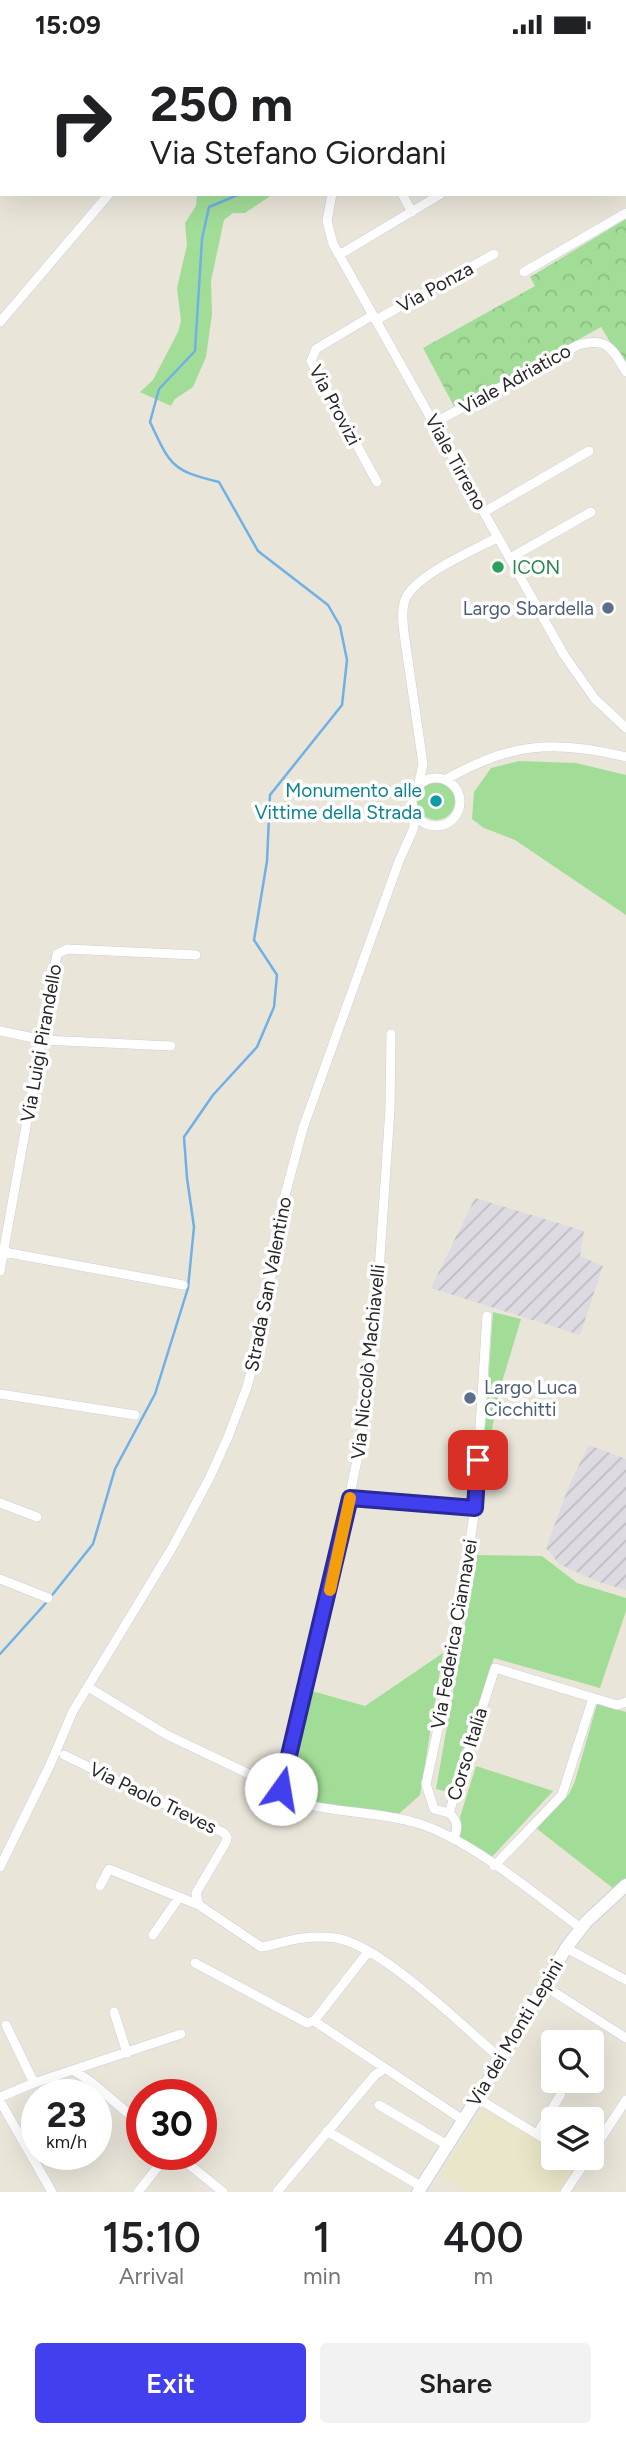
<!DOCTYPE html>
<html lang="en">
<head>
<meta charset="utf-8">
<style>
  :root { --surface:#fff; --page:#f2f2f2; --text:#202124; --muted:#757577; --accent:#4240ee }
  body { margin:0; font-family:Figtree,sans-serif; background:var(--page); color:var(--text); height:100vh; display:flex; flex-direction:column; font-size:26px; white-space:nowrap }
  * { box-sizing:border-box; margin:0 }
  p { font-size:23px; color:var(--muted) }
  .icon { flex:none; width:38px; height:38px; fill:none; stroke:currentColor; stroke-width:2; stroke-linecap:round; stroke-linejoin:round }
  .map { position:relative; height:2143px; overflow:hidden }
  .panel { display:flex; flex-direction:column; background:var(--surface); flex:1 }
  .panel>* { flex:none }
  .hud { position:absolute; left:0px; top:0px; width:626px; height:147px; box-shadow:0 7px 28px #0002; background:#fff; color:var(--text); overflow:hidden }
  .controls { position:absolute; left:541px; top:1981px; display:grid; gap:14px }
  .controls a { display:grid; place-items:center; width:63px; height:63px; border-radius:7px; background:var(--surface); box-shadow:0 7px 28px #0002; font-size:35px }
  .speed { position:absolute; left:21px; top:2030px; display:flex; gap:14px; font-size:35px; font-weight:700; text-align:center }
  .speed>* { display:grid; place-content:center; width:91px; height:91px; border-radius:50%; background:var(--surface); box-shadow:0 7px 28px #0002; line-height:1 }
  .speed small { font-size:18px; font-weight:400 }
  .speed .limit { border:10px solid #d22; background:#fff; color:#111 }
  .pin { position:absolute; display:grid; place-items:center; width:60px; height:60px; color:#fff; margin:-30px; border-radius:14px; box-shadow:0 4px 10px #0006 }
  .me { position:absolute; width:77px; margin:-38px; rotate:13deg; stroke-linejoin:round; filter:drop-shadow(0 0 5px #0008) }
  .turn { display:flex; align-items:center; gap:24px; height:147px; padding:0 35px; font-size:32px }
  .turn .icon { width:91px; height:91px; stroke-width:2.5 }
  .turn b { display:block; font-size:49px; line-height:60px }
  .eta { display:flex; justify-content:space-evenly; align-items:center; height:119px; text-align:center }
  .eta b { font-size:42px; font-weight:600; line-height:49px }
  .button { display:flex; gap:14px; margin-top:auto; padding:14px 35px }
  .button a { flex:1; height:80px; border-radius:7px; background:var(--accent); color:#fff; font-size:28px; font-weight:600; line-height:80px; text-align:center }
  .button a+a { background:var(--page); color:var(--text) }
  .status { display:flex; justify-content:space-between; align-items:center; height:49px; padding:0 35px; background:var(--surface); direction:ltr }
  .status svg { height:19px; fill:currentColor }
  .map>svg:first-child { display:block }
  .industrial { fill:url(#industrial-furrows) }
  .education { fill:#eae6c9 }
  .grass { fill:#a2dd98 }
  .forest { fill:url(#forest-crowns) }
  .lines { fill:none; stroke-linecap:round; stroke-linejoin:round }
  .stream { stroke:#70b0e6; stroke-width:2.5 }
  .street-casing { stroke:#cecedf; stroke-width:10 }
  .secondary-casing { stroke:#cecedf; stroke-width:14 }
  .street { stroke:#fff; stroke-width:9 }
  .secondary { stroke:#fff; stroke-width:12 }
  .route-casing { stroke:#2b2a9b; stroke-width:18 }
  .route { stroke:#4240ee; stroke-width:12 }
  .slow { stroke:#f59e0b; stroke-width:12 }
  .leisure-dot { fill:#2e9e5b; stroke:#fff; stroke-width:2.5 }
  .service-dot { fill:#5c6f8a; stroke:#fff; stroke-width:2.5 }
  .culture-dot { fill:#0f9aa8; stroke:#fff; stroke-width:2.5 }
  .labels { text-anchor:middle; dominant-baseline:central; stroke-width:7; stroke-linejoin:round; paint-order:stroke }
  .street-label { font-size:19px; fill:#272727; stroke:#fff }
  .leisure-label { font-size:19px; fill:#27864d; stroke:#fff; text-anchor:start }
  .service-label { font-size:19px; fill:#4e5e75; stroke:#fff; text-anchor:end }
  .culture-label { font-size:19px; fill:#0d838f; stroke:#fff; text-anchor:end }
</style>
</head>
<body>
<div class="status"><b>15:09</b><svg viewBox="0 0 49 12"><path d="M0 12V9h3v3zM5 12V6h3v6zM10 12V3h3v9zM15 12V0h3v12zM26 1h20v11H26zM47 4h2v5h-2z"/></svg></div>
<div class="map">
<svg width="626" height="2143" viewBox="0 0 626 2143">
  <defs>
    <pattern id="industrial-furrows" width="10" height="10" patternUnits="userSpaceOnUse" patternTransform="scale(1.75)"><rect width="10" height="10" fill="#dddae1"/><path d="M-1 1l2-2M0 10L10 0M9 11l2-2" fill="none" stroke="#bebbc1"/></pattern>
    <pattern id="forest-crowns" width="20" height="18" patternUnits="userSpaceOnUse" patternTransform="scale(1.75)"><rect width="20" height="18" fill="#a2dd98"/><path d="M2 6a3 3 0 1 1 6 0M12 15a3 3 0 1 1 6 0" fill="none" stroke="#8cbe83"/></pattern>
  </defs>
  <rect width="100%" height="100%" fill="#e9e5d9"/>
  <path class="industrial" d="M475,1149L584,1182L580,1207L603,1217L580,1286L431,1239Z
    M589,1396L626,1410V1541L599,1533L559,1515L546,1499L570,1434Z"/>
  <path class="education" d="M485,2056L553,2099V2109H568L579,2115L561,2143H466L440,2126Z"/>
  <path class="grass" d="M273,145L245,164H233L224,171L211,232L212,265L206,308L193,338L175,350L171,357L140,343L153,331L178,283L181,272L177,239L187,196L185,174L196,157L197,146Z
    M519,712L576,714L626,726V866L515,791L484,779L472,770L474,743L491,719Z
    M417 752a19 19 0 1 1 38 0a19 19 0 1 1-38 0Z
    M493,1263L521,1270L499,1343L481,1439Z
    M477,1506L542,1507L577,1534L626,1549V1562L600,1639L494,1609L449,1743L436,1740Z
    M443,1604L420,1746L393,1770L310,1756L281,1740L305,1640L365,1657Z
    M597,1655L626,1663V1830L614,1840L536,1779L569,1745L575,1732Z
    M476,1717L553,1742L491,1809L459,1790L461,1781L460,1768Z"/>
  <path class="forest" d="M626,170V319L601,278L455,359L423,299L535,237L530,228Z"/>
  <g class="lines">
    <path class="stream" d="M337,2L338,0
      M0,1605L45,1555L93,1495L115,1420L155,1345L188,1239L194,1178L187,1129L184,1088L213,1046L257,998L274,958L277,926L254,891L267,812L270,746L342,656L347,611L340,577L328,556L258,502L219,433C172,422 170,416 150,373L159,340L195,302L202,190L209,158L240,145"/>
    <g class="street-casing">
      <path id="street" d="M457,0L458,2
        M599,0L605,2
        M227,2L229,0
        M371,2L372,0
        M625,8H626
        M625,43L626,45
        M625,76H626
        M332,145L327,172L333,195L564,606L595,650L626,679
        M402,145L412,163
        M339,206L441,145
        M524,223L626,164
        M373,266L316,300L311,312L377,433
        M376,271L494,205
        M0,273L109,145
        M434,374L578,296C606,288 613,299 626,323
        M484,463L589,402
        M510,509L591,463
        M412 753a24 24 0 1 1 48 0a24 24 0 1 1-48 0Z
        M445,731C509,694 554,690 626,708
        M418,738L423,715L404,584C403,573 401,562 405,551C414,526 475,501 498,488
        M0,982L43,991L171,997
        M391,985L390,1060L378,1237L362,1387L334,1522L281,1740L288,1748L300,1754C338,1764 380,1763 417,1774C470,1790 536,1846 581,1879
        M4,1203L183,1236
        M0,1222L57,905L67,900L196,906
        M0,1345L135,1366
        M350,1449L475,1459
        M0,1454L37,1468
        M0,1530L48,1549
        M88,1638L167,1686L281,1740
        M64,1706L224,1784L227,1788L226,1793L196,1844L199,1856L261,1898C270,1897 278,1894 287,1892C303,1888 320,1887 336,1889C381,1896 465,1979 501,2010
        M449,1764L434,1760L426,1735L452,1615L475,1459L487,1267
        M453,1790C459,1779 458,1772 449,1764L495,1619L617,1656L626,1653
        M494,1817L562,1746L593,1649
        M0,1818L50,1716L73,1662L172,1499L210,1428L228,1388L247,1338L261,1285L284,1150L303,1079L399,812L413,781L416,766
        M100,1837L109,1820L199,1856
        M153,1886L178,1850
        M566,1899L626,1931
        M195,1914L307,1974L314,1972L368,1903
        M543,1936L626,1989
        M114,1963L127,2004
        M314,1972L463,2071
        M6,1976L34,2034
        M73,2021L91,2033L142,2076
        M0,2048L34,2034L181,1985
        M477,2049L553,2095
        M0,2052L52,2143
        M379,2056L447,2096
        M327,2082L422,2138
        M537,2085L561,2045
        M592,2103L626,2051
        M176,2105L223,2143
        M138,2143L168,2105
        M277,2143L375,2026L384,2020
        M565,2143L588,2109"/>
    </g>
    <g class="secondary-casing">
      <path id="secondary" d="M418,2143L493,2024L566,1899L586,1873L626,1836"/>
    </g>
    <use href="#street" class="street"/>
    <use href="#secondary" class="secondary"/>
  </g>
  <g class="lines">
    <g class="route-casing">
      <path id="route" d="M281,1740L350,1449L475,1459L478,1411"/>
    </g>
    <use href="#route" class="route"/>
    <path class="slow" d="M330,1541L350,1449"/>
  </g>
  <circle class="leisure-dot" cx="498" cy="518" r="7"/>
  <g class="service-dot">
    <circle cx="608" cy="559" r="7"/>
    <circle cx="470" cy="1349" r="7"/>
  </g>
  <circle class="culture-dot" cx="436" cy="752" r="7"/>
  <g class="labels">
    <g class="street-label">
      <text transform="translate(435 238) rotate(-29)">Via Ponza</text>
      <text transform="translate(515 330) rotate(-29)">Viale Adriatico</text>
      <text transform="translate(335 356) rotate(62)">Via Provizi</text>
      <text transform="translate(456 413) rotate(61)">Viale Tirreno</text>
      <text transform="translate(41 994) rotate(-80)">Via Luigi Pirandello</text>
      <text transform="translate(268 1235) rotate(-79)">Strada San Valentino</text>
      <text transform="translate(368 1313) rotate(-84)">Via Niccolò Machiavelli</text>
      <text transform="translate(454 1585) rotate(-80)">Via Federica Ciannavei</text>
      <text transform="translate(467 1705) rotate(-73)">Corso Italia</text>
      <text transform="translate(153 1749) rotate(26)">Via Paolo Treves</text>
      <text transform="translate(515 1984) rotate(-59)">Via dei Monti Lepini</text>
    </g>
    <g class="leisure-label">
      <text x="512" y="518">ICON</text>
    </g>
    <g class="service-label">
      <text x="594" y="559">Largo Sbardella</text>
      <text x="484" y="1338" text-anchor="start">Largo Luca<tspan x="484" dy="22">Cicchitti</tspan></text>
    </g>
    <g class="culture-label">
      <text x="422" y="741">Monumento alle<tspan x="422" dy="22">Vittime della Strada</tspan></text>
    </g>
  </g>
</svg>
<div class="controls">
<a><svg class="icon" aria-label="search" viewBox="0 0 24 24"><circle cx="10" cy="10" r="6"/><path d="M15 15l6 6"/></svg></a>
<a><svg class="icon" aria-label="layers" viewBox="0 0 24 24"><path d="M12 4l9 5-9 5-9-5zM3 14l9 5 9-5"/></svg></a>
</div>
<div class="speed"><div>23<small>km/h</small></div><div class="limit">30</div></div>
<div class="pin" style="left:478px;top:1411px;background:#d93025"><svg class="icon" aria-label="arrive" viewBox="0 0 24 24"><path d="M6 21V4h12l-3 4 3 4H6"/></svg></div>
<svg class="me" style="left:281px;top:1740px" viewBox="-20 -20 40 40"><circle r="19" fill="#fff"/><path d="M0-13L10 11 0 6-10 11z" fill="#4240ee"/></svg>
<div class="hud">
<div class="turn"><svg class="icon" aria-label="right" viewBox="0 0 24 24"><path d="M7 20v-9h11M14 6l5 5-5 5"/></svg><div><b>250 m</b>Via Stefano Giordani</div></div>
</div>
</div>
<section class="panel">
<div class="eta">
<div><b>15:10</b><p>Arrival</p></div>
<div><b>1</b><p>min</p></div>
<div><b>400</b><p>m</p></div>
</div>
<div class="button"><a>Exit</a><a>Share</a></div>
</section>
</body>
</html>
